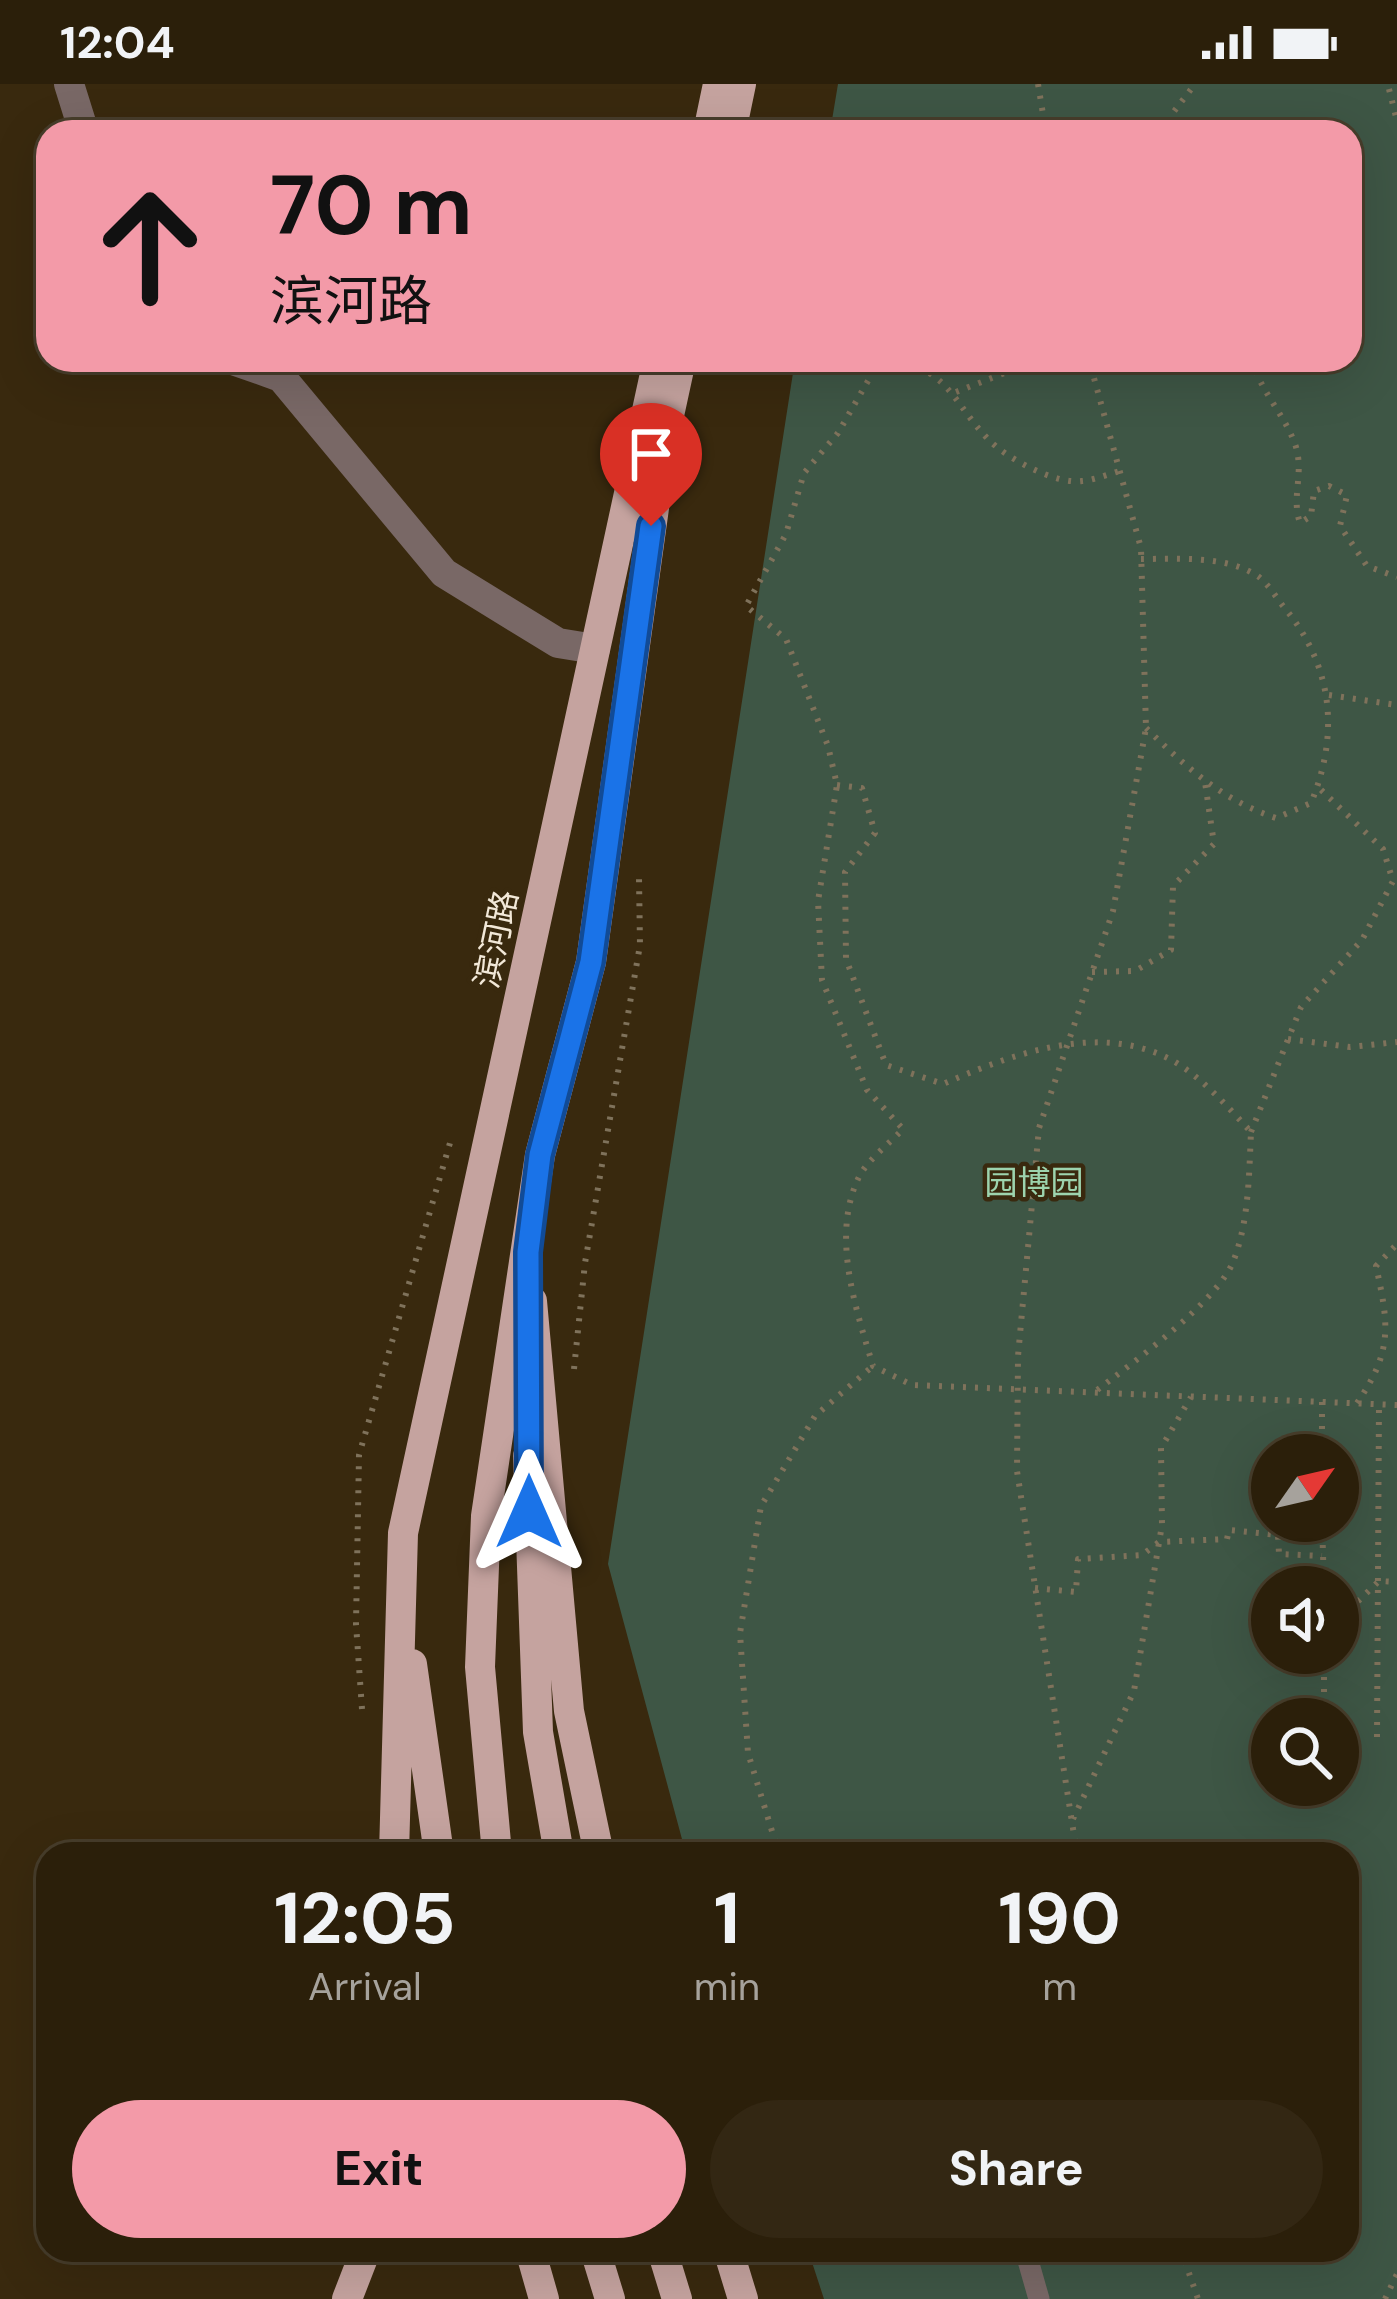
<!DOCTYPE html>
<html lang="en">
<head>
<meta charset="utf-8">
<style>
  :root { --surface:#2b1f0a; --page:#332713; --text:#f1f3f6; --muted:#a6a29c; --line:#473d2b; --accent:#f39aa8 }
  body { margin:0; font-family:"DM Sans","Noto Sans SC",sans-serif; background:var(--page); color:var(--text); height:100vh; display:flex; flex-direction:column; font-size:45px; white-space:nowrap }
  * { box-sizing:border-box; margin:0 }
  p { font-size:39px; color:var(--muted) }
  .icon { flex:none; width:66px; height:66px; fill:none; stroke:currentColor; stroke-width:2; stroke-linecap:round; stroke-linejoin:round }
  .map { position:relative; flex:1; overflow:hidden }
  .sheet { position:absolute; left:36px; top:1758px; width:1323px; height:420px; display:flex; flex-direction:column; background:var(--surface); border-radius:36px; box-shadow:0 12px 48px #0002,0 0 0 3px var(--line) }
  .sheet>* { flex:none }
  .banner { position:absolute; left:36px; top:36px; width:1326px; height:252px; border-radius:36px; box-shadow:0 12px 48px #0002,0 0 0 3px var(--line); background:#f39aa8; color:#111; overflow:hidden }
  .needle { width:78px; rotate:56deg }
  .fabs { position:absolute; left:1251px; top:1350px; display:grid; gap:24px }
  .fabs a { display:grid; place-items:center; width:108px; height:108px; border-radius:50%; background:var(--surface); box-shadow:0 12px 48px #0002,0 0 0 3px var(--line); font-size:60px }
  .pin { position:absolute; display:grid; place-items:center; width:102px; height:102px; color:#fff; margin:-123px -51px; border-radius:50% 50% 50% 0; rotate:-45deg; box-shadow:0 0 12px #0007 }
  .pin .icon { rotate:45deg }
  .me { position:absolute; width:132px; margin:-66px; rotate:0deg; stroke-linejoin:round; filter:drop-shadow(0 0 9px #0008) }
  .turn { display:flex; align-items:center; gap:42px; height:252px; padding:0 36px; font-size:54px }
  .turn .icon { width:156px; height:156px; stroke-width:2.5 }
  .turn b { display:block; font-size:84px; line-height:102px }
  .eta { display:flex; justify-content:space-evenly; align-items:center; height:204px; text-align:center }
  .eta b { font-size:72px; font-weight:700; line-height:84px }
  .action { display:flex; gap:24px; margin-top:auto; padding:24px 36px }
  .action a { flex:1; height:138px; border-radius:72px; background:var(--accent); color:#111; font-size:48px; font-weight:700; line-height:138px; text-align:center }
  .action a+a { background:var(--page); color:var(--text) }
  .status { display:flex; justify-content:space-between; align-items:center; height:84px; padding:0 60px; background:var(--surface); direction:ltr }
  .status svg { height:33px; fill:currentColor }
  .map>svg:first-child { display:block }
  .green { fill:#3e5645; fill-rule:evenodd }
  .lines { fill:none; stroke-linecap:round; stroke-linejoin:round }
  .path { stroke:#7f725b; stroke-width:6; stroke-dasharray:3 9; stroke-linecap:butt }
  .service { stroke:#796866; stroke-width:21 }
  .minor { stroke:#796866; stroke-width:30 }
  .primary { stroke:#c5a39f; stroke-width:30 }
  .route-casing { stroke:#114b97; stroke-width:30 }
  .route { stroke:#1a73e8; stroke-width:21 }
  .labels { text-anchor:middle; dominant-baseline:central; stroke-width:9; stroke-linejoin:round; paint-order:stroke }
  .street-label { font-size:33px; fill:#f2e8d8; stroke:#39290e }
  .park-label { font-size:33px; fill:#9dd4ae; stroke:#39290e }
</style>
</head>
<body>
<div class="status"><b>12:04</b><svg viewBox="0 0 49 12"><path d="M0 12V9h3v3zM5 12V6h3v6zM10 12V3h3v9zM15 12V0h3v12zM26 1h20v11H26zM47 4h2v5h-2z"/></svg></div>
<div class="map">
<svg width="1397" height="2215" viewBox="0 0 1397 2215">
  <rect width="100%" height="100%" fill="#39290e"/>
  <path class="green" d="M838,0H1397V2215H824L808,2166H1347V1770H686L608,1480L795,276H1350V48H830ZM1272,1371H1338V1437H1272ZM1272,1503H1338V1569H1272ZM1272,1635H1338V1701H1272Z"/>
  <g class="lines">
    <path class="path" d="M1038,0L1046,48
      M1389,5L1397,37
      M1175,48L1169,34L1195,0
      M880,276L838,349L804,389L786,450L746,522L786,555L828,662L837,701L818,817L822,896L867,1006L903,1045C889,1060 866,1077 858,1095C831,1153 856,1225 873,1282L912,1301L1397,1321
      M896,276C950,288 954,320 988,355C1006,374 1056,401 1082,397C1095,396 1108,390 1120,387
      M1252,276C1260,307 1286,332 1296,363C1304,391 1291,413 1300,439L1311,432L1314,407L1329,402L1347,411L1340,442L1367,482L1397,493
      M956,308L1038,276
      M1141,475C1177,475 1228,471 1259,493C1268,500 1276,513 1283,522C1333,581 1340,649 1311,719L1276,734C1222,716 1186,683 1146,644
      M1329,611L1397,621
      M837,701L862,704L875,749L845,788L846,875L886,981L943,1000C1008,972 1088,941 1159,970C1194,984 1226,1021 1251,1048C1249,1090 1249,1138 1233,1178C1216,1219 1132,1279 1096,1307
      M1092,888L1135,887L1171,866L1173,802L1214,760L1205,698
      M1288,955L1350,963L1397,958
      M1251,1048L1301,923L1362,856L1393,797L1383,765L1318,703
      M574,1285L585,1179L640,861L639,794
      M1322,1318V1371
      M1357,1319C1393,1267 1389,1241 1376,1182L1397,1160
      M1322,1437L1324,1503
      M1035,1504L1076,1508L1078,1475L1142,1471L1159,1458L1227,1455L1229,1446L1278,1451L1279,1470L1322,1472
      M1338,1520L1350,1525L1379,1497L1397,1498
      M1324,1569V1635
      M362,1625L356,1540L359,1371L452,1052
      M1377,1653L1379,1320
      M1073,1735L1134,1607L1162,1441L1161,1364L1191,1313
      M779,1770L748,1669L740,1549L761,1422L815,1332L873,1282
      M1077,1770L1017,1387L1018,1272L1039,1044L1113,827L1146,644L1141,464L1089,276
      M1181,2166L1198,2215
      M1385,2215L1397,2190"/>
    <path class="service" d="M1025,2166L1039,2215"/>
    <path class="minor" d="M69,0L84,48
      M233,276L281,293L444,489L558,559L595,565"/>
    <path class="primary" d="M708,48L718,0
      M731,48L741,0
      M532,1217L569,1627L599,1770
      M528,1372L538,1648L559,1770
      M412,1580L439,1770
      M394,1770L403,1449L658,276
      M497,1770L480,1583L486,1432L540,1071L591,878L663,359L681,276
      M530,2166L544,2215
      M595,2166L610,2215
      M662,2166L677,2215
      M728,2166L743,2215
      M347,2215L366,2166"/>
  </g>
  <g class="lines">
    <g class="route-casing">
      <path id="route" d="M529,1428L528,1168L540,1071L591,878L651,442"/>
    </g>
    <use href="#route" class="route"/>
  </g>
  <g class="labels">
    <g class="street-label">
      <text transform="translate(496 855) rotate(-78)">滨河路</text>
    </g>
    <g class="park-label">
      <text x="1034" y="1098">园博园</text>
    </g>
  </g>
</svg>
<div class="fabs">
<a><svg class="needle" viewBox="-14 -14 28 28"><path d="M0-13l5 13h-10z" fill="#e53935"/><path d="M0 13l5-13h-10z" fill="#a6a29c"/></svg></a>
<a><svg class="icon" aria-label="sound" viewBox="0 0 24 24"><path d="M4 9h4l5-4v14l-5-4H4zM17 9q2 3 0 6"/></svg></a>
<a><svg class="icon" aria-label="search" viewBox="0 0 24 24"><circle cx="10" cy="10" r="6"/><path d="M15 15l6 6"/></svg></a>
</div>
<div class="pin" style="left:651px;top:442px;background:#d93025"><svg class="icon" aria-label="arrive" viewBox="0 0 24 24"><path d="M6 21V4h12l-3 4 3 4H6"/></svg></div>
<svg class="me" style="left:529px;top:1428px" viewBox="-20 -20 40 40"><path d="M0-17L14 15 0 8-14 15z" fill="#1a73e8" stroke="#fff" stroke-width="4"/></svg>
<div class="banner">
<div class="turn"><svg class="icon" aria-label="ahead" viewBox="0 0 24 24"><path d="M12 20V5M6 11l6-6 6 6"/></svg><div><b>70 m</b>滨河路</div></div>
</div>
<section class="sheet">
<div class="eta">
<div><b>12:05</b><p>Arrival</p></div>
<div><b>1</b><p>min</p></div>
<div><b>190</b><p>m</p></div>
</div>
<div class="action"><a>Exit</a><a>Share</a></div>
</section>
</div>
</body>
</html>
